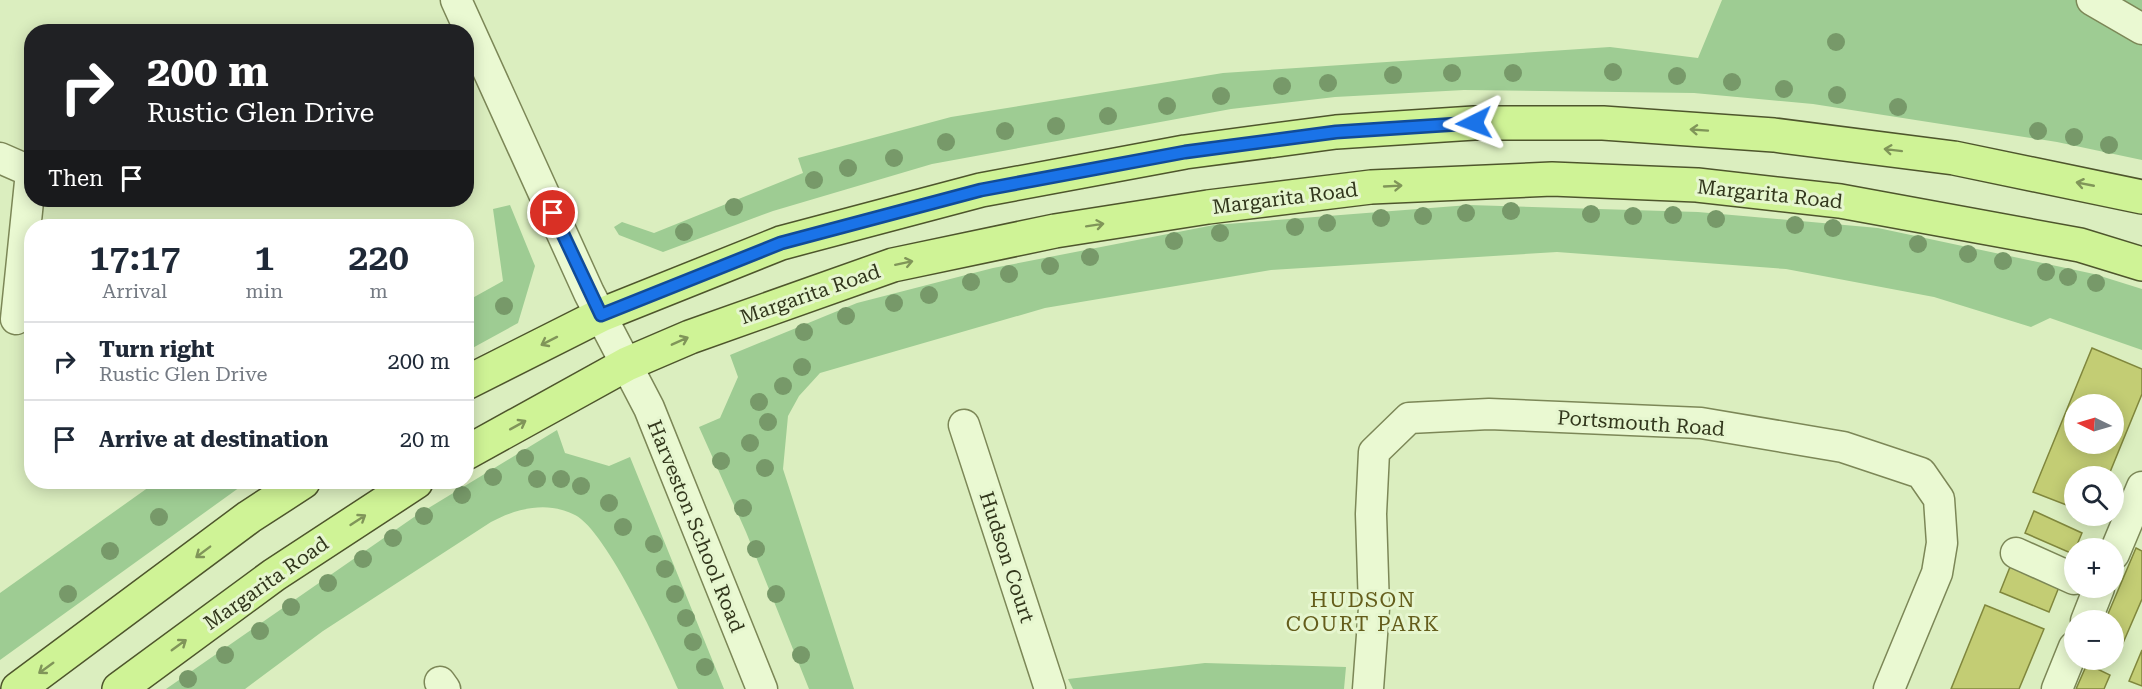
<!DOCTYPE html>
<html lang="en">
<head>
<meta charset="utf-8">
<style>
  :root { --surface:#fff; --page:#f6f6f7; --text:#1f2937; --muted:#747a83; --line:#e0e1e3 }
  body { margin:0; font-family:"Roboto Serif",serif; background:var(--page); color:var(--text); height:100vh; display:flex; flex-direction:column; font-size:22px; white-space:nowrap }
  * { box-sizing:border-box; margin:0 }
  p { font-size:20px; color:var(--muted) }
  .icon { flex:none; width:33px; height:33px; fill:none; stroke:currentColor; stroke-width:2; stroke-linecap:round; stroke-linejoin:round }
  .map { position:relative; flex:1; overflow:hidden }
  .panel { position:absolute; left:24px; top:219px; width:450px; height:270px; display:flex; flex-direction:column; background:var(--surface); border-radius:24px; box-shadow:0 3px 15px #0003 }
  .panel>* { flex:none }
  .guide { position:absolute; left:24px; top:24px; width:450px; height:183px; border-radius:24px; box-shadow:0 3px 15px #0003; background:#202124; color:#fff; overflow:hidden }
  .needle { width:39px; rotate:275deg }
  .buttons { position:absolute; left:2064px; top:394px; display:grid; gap:12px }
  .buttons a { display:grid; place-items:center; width:60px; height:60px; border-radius:50%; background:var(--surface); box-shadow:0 3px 15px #0003; font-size:30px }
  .pin { position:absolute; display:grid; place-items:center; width:51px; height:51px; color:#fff; margin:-26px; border:3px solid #fff; border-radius:50%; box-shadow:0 2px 6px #0007 }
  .me { position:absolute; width:66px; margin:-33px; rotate:267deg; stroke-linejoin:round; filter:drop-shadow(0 0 4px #0008) }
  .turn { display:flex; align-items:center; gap:21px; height:126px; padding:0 24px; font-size:27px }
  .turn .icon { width:78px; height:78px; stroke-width:2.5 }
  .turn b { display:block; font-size:42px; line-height:51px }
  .then { display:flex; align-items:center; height:57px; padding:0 24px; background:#0003; gap:12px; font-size:22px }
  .eta { display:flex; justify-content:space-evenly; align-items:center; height:102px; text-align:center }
  .eta b { font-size:36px; font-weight:600; line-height:42px }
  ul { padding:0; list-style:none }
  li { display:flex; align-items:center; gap:18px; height:78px; padding:0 24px; border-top:2px solid var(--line) }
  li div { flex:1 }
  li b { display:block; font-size:22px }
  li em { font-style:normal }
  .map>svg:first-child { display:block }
  .green { fill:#9ecc93 }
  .building { fill:#c3cd74; stroke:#80873d; stroke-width:1.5; fill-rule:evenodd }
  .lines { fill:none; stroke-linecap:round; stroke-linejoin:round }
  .minor-casing { stroke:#7c8757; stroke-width:33 }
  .major-casing { stroke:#4e552c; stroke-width:36 }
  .minor { stroke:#eaf9d2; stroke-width:30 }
  .major { stroke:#cff396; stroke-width:33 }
  .tree { fill:#779969 }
  .oneway { stroke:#809559 }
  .route-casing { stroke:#114b97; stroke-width:15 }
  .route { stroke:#1a73e8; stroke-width:10 }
  .labels { text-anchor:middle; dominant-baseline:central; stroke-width:6; stroke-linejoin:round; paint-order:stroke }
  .street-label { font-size:20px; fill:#32371c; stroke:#e6f6cf }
  .neighbourhood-label { font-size:21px; letter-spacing:1.5px; fill:#645d1b; stroke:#e6f6cf }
</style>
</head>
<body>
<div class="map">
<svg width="2142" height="689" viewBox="0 0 2142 689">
  <rect width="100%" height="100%" fill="#dbeebf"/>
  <path class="green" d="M1722,0H2142V160L2057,142L1813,104L1694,93L1464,90L1335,97L1231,109L932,164L773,211L663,252L619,235L614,227L622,222L654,233L803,173L798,158L951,117L1223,73L1610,47L1698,58Z
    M510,205L535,266L518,323L467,351V301L503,281L493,209Z
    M1469,205L1698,212L1878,228L2094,274L2142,289V350L2050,318L2031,327L1934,297L1786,269L1557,252L1271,270L1045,308L820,373L799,396L788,416L783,469L854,689H809L746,532L699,427L720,418L738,377L730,355L857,303L993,268L1214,225Z
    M557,430L565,453L609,466L630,457L724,689H678C662,653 607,531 575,515C548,501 517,508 491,522L323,631L245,689H166L417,515Z
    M156,482H247L0,660V593Z
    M1205,663L1346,667L1344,689H1073L1068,679Z"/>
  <path class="building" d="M2092,348L2142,369V394L2108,477H2074V508L2033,492ZM2074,405H2114V444H2074Z
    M2034,511L2082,533L2073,554L2025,533Z
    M2136,548L2142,551V599L2117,657L2114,655V621H2105Z
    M2010,567L2059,587L2049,612L2000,592Z
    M1985,605L2044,629L2019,689H1951Z
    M2142,650V686L2129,681Z
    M2087,664L2110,675L2104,689H2076Z"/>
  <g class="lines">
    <g class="minor-casing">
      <path id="minor" d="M456,0L589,293L649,408L762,689
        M2092,0L2142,29
        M0,158L32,172
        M16,319L31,172
        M964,425L1050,689
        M2016,553L2074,579
        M2114,554L2142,487
        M2086,621L2099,588
        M440,682L445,689
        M1368,689L1374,608L1371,514L1374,452L1409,418L1489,414L1701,423L1843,447L1921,473L1939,499L1942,543L1937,573L1889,689
        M2057,689L2074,647"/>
    </g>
    <g class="major-casing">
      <path id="major" d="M466,383L601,315L781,243L981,190L1185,152L1336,132L1474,123H1603L1774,135L1954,158L2142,197
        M466,453L627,364L690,337L893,265L1055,231L1208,207L1371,187L1552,179L1697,185L1840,201L2080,245L2142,264
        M18,689L249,517L303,482
        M119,689L274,575L416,482"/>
    </g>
    <use href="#minor" class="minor"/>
    <use href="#major" class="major"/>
  </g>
  <g class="tree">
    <circle cx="1836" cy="42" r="9"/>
    <circle cx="1613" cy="72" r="9"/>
    <circle cx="1452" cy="73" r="9"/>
    <circle cx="1513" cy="73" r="9"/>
    <circle cx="1393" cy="75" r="9"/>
    <circle cx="1677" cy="76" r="9"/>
    <circle cx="1732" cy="82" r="9"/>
    <circle cx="1328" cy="83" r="9"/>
    <circle cx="1282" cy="86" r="9"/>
    <circle cx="1784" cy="89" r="9"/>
    <circle cx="1837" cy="95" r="9"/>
    <circle cx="1221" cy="96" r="9"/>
    <circle cx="1167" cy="106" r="9"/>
    <circle cx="1898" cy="107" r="9"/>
    <circle cx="1108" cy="116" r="9"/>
    <circle cx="1056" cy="126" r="9"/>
    <circle cx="1005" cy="131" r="9"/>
    <circle cx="2038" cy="131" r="9"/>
    <circle cx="2074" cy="137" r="9"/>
    <circle cx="946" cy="142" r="9"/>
    <circle cx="2109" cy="145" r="9"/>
    <circle cx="894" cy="158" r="9"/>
    <circle cx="848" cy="168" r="9"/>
    <circle cx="814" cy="180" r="9"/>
    <circle cx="734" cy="207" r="9"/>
    <circle cx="1511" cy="211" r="9"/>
    <circle cx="1466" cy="213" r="9"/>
    <circle cx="1591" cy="214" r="9"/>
    <circle cx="1673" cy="215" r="9"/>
    <circle cx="1423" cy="216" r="9"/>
    <circle cx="1633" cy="216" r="9"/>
    <circle cx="1381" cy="218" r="9"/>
    <circle cx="1716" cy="219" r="9"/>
    <circle cx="1327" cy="223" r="9"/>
    <circle cx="1795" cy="225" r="9"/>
    <circle cx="1295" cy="227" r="9"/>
    <circle cx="1833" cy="228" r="9"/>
    <circle cx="684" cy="232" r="9"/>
    <circle cx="1220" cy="233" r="9"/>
    <circle cx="1174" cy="241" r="9"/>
    <circle cx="1918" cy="244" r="9"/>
    <circle cx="1968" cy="254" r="9"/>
    <circle cx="1090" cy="257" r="9"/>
    <circle cx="2003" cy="261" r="9"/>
    <circle cx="1050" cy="266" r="9"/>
    <circle cx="2046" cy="272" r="9"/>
    <circle cx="1009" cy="274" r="9"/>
    <circle cx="2068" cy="277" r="9"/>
    <circle cx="971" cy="282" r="9"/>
    <circle cx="2096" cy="283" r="9"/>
    <circle cx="929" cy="295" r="9"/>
    <circle cx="894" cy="303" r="9"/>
    <circle cx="504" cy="306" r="9"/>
    <circle cx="846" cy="316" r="9"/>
    <circle cx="804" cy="332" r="9"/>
    <circle cx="802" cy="367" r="9"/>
    <circle cx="783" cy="386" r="9"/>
    <circle cx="759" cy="402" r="9"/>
    <circle cx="768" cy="422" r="9"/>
    <circle cx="750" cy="443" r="9"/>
    <circle cx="525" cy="458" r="9"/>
    <circle cx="721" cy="461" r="9"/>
    <circle cx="765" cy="468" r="9"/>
    <circle cx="493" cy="477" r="9"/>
    <circle cx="537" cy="479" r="9"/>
    <circle cx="561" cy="479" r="9"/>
    <circle cx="581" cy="486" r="9"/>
    <circle cx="462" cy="495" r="9"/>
    <circle cx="609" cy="503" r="9"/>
    <circle cx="743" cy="508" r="9"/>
    <circle cx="424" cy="516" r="9"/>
    <circle cx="159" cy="517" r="9"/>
    <circle cx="623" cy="527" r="9"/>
    <circle cx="393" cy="538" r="9"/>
    <circle cx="654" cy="544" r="9"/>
    <circle cx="756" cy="549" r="9"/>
    <circle cx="110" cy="551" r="9"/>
    <circle cx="363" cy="559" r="9"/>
    <circle cx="665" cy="569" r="9"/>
    <circle cx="328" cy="583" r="9"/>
    <circle cx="68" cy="594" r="9"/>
    <circle cx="675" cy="594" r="9"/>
    <circle cx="776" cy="594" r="9"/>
    <circle cx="291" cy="607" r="9"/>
    <circle cx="686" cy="618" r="9"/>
    <circle cx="260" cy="631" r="9"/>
    <circle cx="693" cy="642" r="9"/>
    <circle cx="225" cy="655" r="9"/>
    <circle cx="801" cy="655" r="9"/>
    <circle cx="705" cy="667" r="9"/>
    <circle cx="188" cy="679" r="9"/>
  </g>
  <defs><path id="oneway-shaft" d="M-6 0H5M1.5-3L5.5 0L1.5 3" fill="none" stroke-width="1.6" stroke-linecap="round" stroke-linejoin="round" transform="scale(1.5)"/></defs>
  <g class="oneway">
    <use href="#oneway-shaft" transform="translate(1699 130) rotate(-176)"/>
    <use href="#oneway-shaft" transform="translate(1893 150) rotate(-173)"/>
    <use href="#oneway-shaft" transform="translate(2085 184) rotate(-169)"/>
    <use href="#oneway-shaft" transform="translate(1393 186) rotate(-3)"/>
    <use href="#oneway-shaft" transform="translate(1095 225) rotate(-9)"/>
    <use href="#oneway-shaft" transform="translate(904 263) rotate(-12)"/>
    <use href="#oneway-shaft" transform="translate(549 341) rotate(153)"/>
    <use href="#oneway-shaft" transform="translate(680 341) rotate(-24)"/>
    <use href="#oneway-shaft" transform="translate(518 425) rotate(-29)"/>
    <use href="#oneway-shaft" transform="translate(358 520) rotate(-33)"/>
    <use href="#oneway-shaft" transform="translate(203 552) rotate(143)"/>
    <use href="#oneway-shaft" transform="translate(179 645) rotate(-36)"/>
    <use href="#oneway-shaft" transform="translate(46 668) rotate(144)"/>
  </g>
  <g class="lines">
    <g class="route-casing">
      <path id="route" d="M553,213L601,315L781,243L981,190L1185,152L1336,132L1474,123"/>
    </g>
    <use href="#route" class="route"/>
  </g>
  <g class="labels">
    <g class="street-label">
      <text transform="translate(1770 194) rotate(6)">Margarita Road</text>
      <text transform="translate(1285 198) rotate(-7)">Margarita Road</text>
      <text transform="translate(810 294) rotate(-19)">Margarita Road</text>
      <text transform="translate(1641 423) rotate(4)">Portsmouth Road</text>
      <text transform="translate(696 526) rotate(68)">Harveston School Road</text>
      <text transform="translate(1007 557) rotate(72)">Hudson Court</text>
      <text transform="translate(266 583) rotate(-35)">Margarita Road</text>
    </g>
    <g class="neighbourhood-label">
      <text x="1363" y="600">HUDSON<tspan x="1363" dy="24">COURT PARK</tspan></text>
    </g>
  </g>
</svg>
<div class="buttons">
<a><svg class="needle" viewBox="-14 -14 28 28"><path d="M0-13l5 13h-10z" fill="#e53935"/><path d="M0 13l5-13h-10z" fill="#747a83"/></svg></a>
<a><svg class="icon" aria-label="search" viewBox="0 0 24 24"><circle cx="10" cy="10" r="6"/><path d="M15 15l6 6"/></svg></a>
<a>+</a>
<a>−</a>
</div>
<div class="pin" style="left:553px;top:213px;background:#d93025"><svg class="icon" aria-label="arrive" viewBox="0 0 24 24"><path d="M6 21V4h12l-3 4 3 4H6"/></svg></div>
<svg class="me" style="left:1474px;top:123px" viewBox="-20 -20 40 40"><path d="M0-17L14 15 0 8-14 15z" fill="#1a73e8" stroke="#fff" stroke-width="4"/></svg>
<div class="guide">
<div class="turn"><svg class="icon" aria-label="right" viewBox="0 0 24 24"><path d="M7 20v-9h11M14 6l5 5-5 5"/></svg><div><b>200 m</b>Rustic Glen Drive</div></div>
<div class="then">Then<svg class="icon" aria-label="arrive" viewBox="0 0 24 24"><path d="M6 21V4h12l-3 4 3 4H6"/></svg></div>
</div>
<section class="panel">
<div class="eta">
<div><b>17:17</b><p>Arrival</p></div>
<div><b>1</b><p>min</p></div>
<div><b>220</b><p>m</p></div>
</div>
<ul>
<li><svg class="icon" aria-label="right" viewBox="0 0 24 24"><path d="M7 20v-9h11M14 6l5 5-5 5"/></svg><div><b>Turn right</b><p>Rustic Glen Drive</p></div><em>200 m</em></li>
<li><svg class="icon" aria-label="arrive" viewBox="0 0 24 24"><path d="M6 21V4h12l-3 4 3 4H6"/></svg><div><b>Arrive at destination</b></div><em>20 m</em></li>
</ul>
</section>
</div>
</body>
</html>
